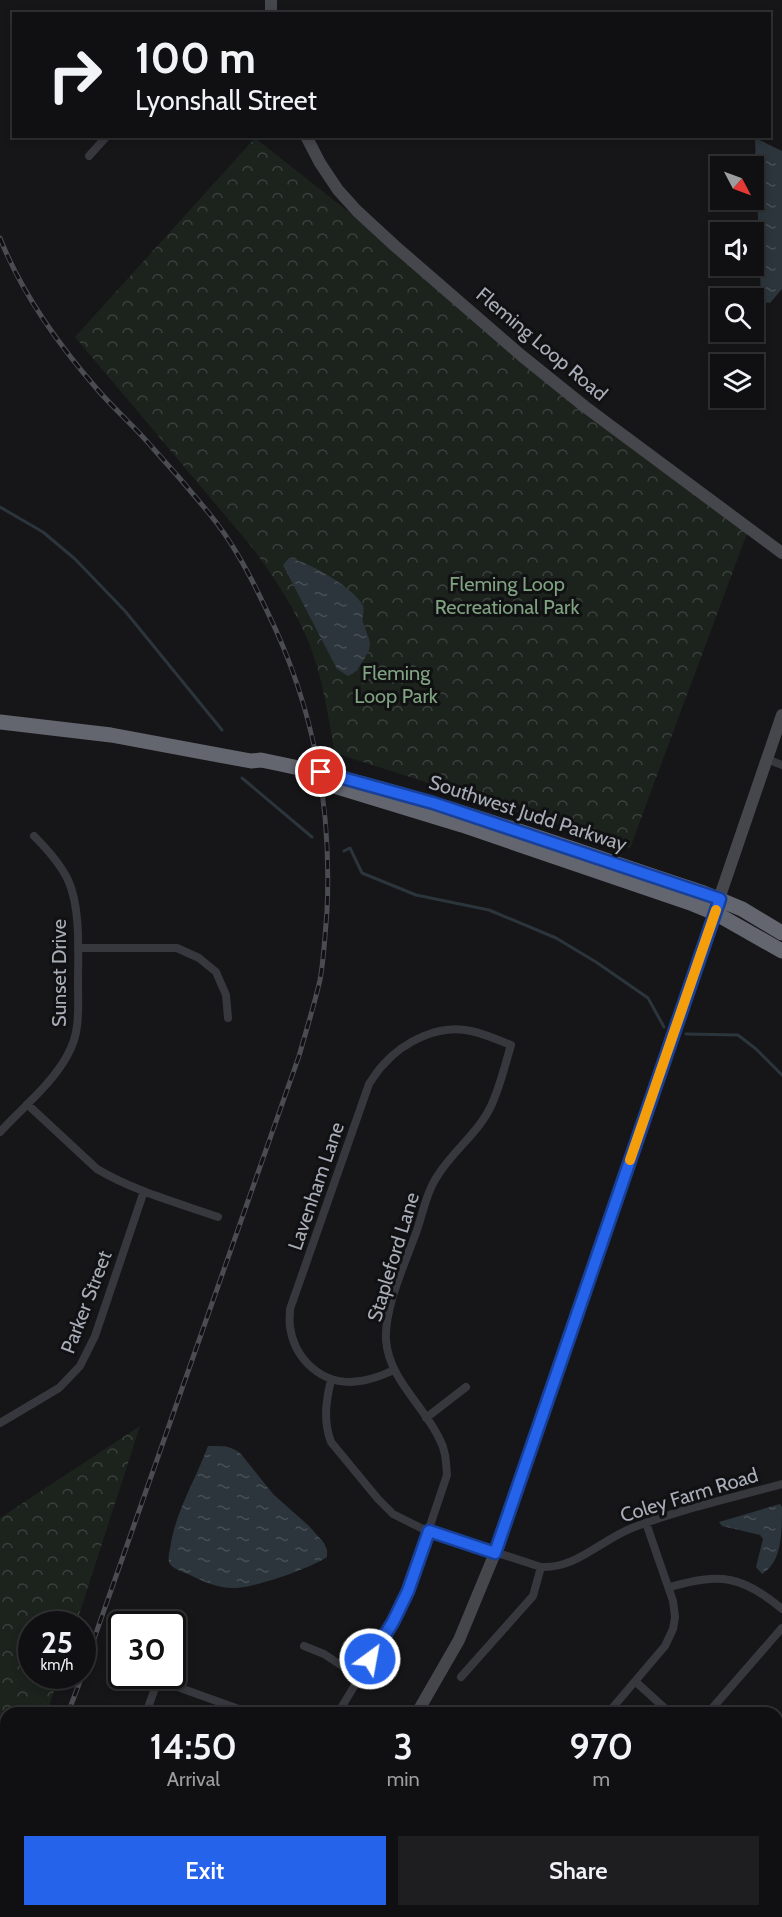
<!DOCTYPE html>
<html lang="en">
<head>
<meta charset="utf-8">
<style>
  :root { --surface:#101012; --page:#1e1e20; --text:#f1f3f6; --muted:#9c9d9f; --line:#303032; --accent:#2563eb }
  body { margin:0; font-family:Cabin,sans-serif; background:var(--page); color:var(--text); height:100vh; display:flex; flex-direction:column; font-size:22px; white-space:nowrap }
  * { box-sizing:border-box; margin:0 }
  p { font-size:20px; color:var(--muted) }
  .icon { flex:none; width:33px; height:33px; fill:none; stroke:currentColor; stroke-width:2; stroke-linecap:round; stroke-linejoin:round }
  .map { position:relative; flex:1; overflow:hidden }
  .details { position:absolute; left:0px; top:1707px; width:783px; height:210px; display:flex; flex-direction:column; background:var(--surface); border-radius:18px 18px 0 0; box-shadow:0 3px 9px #0003,0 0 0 2px var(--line) }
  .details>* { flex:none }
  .top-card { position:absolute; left:12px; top:12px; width:759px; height:126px; border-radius:0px; box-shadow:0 3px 9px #0003,0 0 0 2px var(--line); background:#101012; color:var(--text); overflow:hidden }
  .needle { width:39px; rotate:131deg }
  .controls { position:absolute; left:710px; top:156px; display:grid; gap:12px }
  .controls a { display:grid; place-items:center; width:54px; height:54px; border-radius:0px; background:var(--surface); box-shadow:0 3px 9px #0003,0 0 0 2px var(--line); font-size:30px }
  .speed { position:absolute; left:18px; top:1611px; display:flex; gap:12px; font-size:30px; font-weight:700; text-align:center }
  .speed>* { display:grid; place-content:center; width:78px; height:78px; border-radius:50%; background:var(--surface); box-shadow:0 3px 9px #0003,0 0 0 2px var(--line); line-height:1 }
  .speed small { font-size:15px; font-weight:400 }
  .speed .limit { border:3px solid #111; border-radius:9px; background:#fff; color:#111 }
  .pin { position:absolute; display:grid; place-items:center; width:51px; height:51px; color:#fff; margin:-26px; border:3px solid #fff; border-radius:50%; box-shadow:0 2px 6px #0007 }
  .me { position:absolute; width:66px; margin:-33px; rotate:32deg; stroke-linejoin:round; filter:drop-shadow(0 0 4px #0008) }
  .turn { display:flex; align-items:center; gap:21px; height:126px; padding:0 24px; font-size:27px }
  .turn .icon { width:78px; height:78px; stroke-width:2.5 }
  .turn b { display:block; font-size:42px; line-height:51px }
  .eta { display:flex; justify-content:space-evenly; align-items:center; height:102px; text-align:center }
  .eta b { font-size:36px; font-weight:600; line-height:42px }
  .action { display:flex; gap:12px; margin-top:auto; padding:12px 24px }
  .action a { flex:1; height:69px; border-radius:0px; background:var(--accent); color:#fff; font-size:24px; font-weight:600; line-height:69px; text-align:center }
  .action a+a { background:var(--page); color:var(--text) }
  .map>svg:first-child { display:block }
  .forest { fill:url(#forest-crowns) }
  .water { fill:url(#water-ripples) }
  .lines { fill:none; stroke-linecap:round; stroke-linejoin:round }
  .stream { stroke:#2c353c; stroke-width:3 }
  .street { stroke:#37383d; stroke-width:8 }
  .secondary { stroke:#45474d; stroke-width:12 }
  .highway { stroke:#63666e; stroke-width:15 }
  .rail-casing { stroke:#4a4c52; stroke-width:5 }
  .rail { stroke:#111113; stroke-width:3; stroke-dasharray:9; stroke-linecap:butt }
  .route-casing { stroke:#184099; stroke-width:15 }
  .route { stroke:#2563eb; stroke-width:10 }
  .slow { stroke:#f59e0b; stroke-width:10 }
  .labels { text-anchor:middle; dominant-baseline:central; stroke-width:6; stroke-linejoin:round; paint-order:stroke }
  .street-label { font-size:20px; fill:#a8adb8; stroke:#111113 }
  .park-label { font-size:20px; fill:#7fa381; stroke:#111113 }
</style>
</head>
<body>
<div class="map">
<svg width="782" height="1917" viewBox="0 0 782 1917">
  <defs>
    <pattern id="forest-crowns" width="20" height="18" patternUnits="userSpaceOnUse" patternTransform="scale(1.5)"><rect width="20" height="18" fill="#1c231d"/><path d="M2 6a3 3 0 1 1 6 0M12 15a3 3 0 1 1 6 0" fill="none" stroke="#3a403c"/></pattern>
    <pattern id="water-ripples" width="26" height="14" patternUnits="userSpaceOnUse" patternTransform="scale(1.5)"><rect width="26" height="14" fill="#2c353c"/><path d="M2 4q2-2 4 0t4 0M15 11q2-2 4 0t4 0" fill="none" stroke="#485056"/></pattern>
  </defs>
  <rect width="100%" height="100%" fill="#161618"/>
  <path class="forest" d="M255,138L749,528L630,848L335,753C329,723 325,692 316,663C303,620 277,581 251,546L75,337Z
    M140,1426L76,1624H32V1676H59L47,1713H6V1839L0,1858V1518Z"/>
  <path class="water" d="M755,138L782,151V289L770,303L764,302L761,298Z
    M289,558C309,562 352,587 362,604C366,610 361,616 363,622C370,645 375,642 361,664C357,670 355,673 348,676L337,669L283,565Z
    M208,1446C221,1446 231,1445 241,1454L273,1494L309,1526L324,1543L327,1550V1557C309,1569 252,1589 231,1588C215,1587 202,1581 188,1574C183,1572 171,1568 169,1562C168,1559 169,1552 170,1549C175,1512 195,1481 208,1446Z
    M780,1504L782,1507C782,1533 782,1562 762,1574L756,1567L763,1539L760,1535L722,1526L719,1522Z"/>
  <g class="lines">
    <path class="stream" d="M0,507L43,532L75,559L125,611L222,730
      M242,778L312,837
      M344,851L350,848L362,873L416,895L489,910L556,938L596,962L648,998L664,1027
      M686,1034L738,1035L756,1049L782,1075"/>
    <path class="street" d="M89,156L107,136
      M767,759L782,765
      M78,948H177L199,958L216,972L226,995L228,1018
      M27,1104L97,1169C134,1191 178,1203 218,1217
      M0,1132C22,1108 51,1085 67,1056C72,1047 76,1036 77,1026C79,1012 78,998 78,984C78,953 81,908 68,880C60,863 47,849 34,836
      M331,1380C326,1401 323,1421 331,1442L378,1499L393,1514L421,1528L541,1567C576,1569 601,1540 632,1528C680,1509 732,1498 782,1484
      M426,1418L466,1387
      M0,1423L59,1388L80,1366L95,1336L144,1191
      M670,1587C720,1573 742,1575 782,1609
      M172,1641L173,1640
      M304,1646L324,1654L359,1677
      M461,1677L533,1596L541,1567
      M158,1680L250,1713
      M636,1682L670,1713
      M146,1713L159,1677
      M338,1713L393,1622L408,1591L447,1475C446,1463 446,1451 440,1440C424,1405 389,1380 386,1340C384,1308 406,1261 417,1230C423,1212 427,1191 438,1175C453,1151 479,1132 491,1106C500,1087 505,1065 511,1045C498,1040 485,1034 471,1031C439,1024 404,1041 383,1065C378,1070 373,1078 369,1084L290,1309C290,1314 289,1321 290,1327C292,1341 298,1354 308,1364C334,1390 364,1384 394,1370
      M608,1713L665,1646L673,1629L675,1617L673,1601L646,1523
      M708,1713L782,1628
      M777,1784L782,1785
      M777,1877L782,1878
      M62,1911L73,1917
      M506,1911L517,1917
      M492,1917L496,1911"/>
    <path class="secondary" d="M271,0V14
      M306,136L320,163L338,190L357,211L395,246L522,356L584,406L782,553
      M417,1713L459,1640L495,1553L782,715
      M246,1917L251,1911"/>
    <path class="highway" d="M0,722L111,735L251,761L261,760C412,790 555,844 701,892L742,909L782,933
      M331,785L462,825L693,904L715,913L782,951"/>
    <g class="rail-casing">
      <path id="rail" d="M0,238C22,294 58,344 97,389C114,409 134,426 151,446C171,468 190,490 208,512C233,542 251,577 267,611C314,707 332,805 327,911C325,934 324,958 320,980C314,1006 306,1031 299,1056L82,1673
        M68,1713L82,1676
        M0,1911L6,1893"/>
    </g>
    <use href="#rail" class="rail"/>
  </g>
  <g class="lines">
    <g class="route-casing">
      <path id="route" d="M321,772L433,803L720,899L495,1553L429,1531L408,1591L393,1622L370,1659"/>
    </g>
    <use href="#route" class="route"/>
    <path class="slow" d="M630,1160L716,910"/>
  </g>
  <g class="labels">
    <g class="street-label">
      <text transform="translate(542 344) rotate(40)">Fleming Loop Road</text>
      <text transform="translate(528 813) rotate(18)">Southwest Judd Parkway</text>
      <text transform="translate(59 973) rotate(-90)">Sunset Drive</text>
      <text transform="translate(316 1186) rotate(-71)">Lavenham Lane</text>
      <text transform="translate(393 1257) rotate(-73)">Stapleford Lane</text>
      <text transform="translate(86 1302) rotate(-69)">Parker Street</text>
      <text transform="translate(689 1495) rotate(-17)">Coley Farm Road</text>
    </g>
    <g class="park-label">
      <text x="507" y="584">Fleming Loop<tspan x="507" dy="23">Recreational Park</tspan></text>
      <text x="396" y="673">Fleming<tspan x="396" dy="23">Loop Park</tspan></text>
    </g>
  </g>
</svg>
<div class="controls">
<a><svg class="needle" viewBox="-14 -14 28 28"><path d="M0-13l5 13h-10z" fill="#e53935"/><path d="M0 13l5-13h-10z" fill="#9c9d9f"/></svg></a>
<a><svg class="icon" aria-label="sound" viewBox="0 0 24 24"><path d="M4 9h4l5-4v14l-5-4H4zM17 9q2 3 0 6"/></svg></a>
<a><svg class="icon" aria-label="search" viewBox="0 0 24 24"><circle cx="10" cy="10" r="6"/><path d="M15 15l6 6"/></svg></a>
<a><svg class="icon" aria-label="layers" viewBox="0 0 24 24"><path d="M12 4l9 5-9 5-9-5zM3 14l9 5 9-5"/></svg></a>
</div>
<div class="speed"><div>25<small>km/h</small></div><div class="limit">30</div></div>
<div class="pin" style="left:321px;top:772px;background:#d93025"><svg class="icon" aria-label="arrive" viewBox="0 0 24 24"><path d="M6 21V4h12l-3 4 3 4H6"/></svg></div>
<svg class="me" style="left:370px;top:1659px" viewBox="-20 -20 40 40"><circle r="17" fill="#2563eb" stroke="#fff" stroke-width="3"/><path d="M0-11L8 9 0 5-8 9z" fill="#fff"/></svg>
<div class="top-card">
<div class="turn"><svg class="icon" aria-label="right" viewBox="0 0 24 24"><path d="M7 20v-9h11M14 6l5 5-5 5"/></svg><div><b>100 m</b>Lyonshall Street</div></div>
</div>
<section class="details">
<div class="eta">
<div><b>14:50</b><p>Arrival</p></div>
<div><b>3</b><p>min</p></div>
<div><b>970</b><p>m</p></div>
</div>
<div class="action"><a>Exit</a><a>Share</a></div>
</section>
</div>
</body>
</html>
